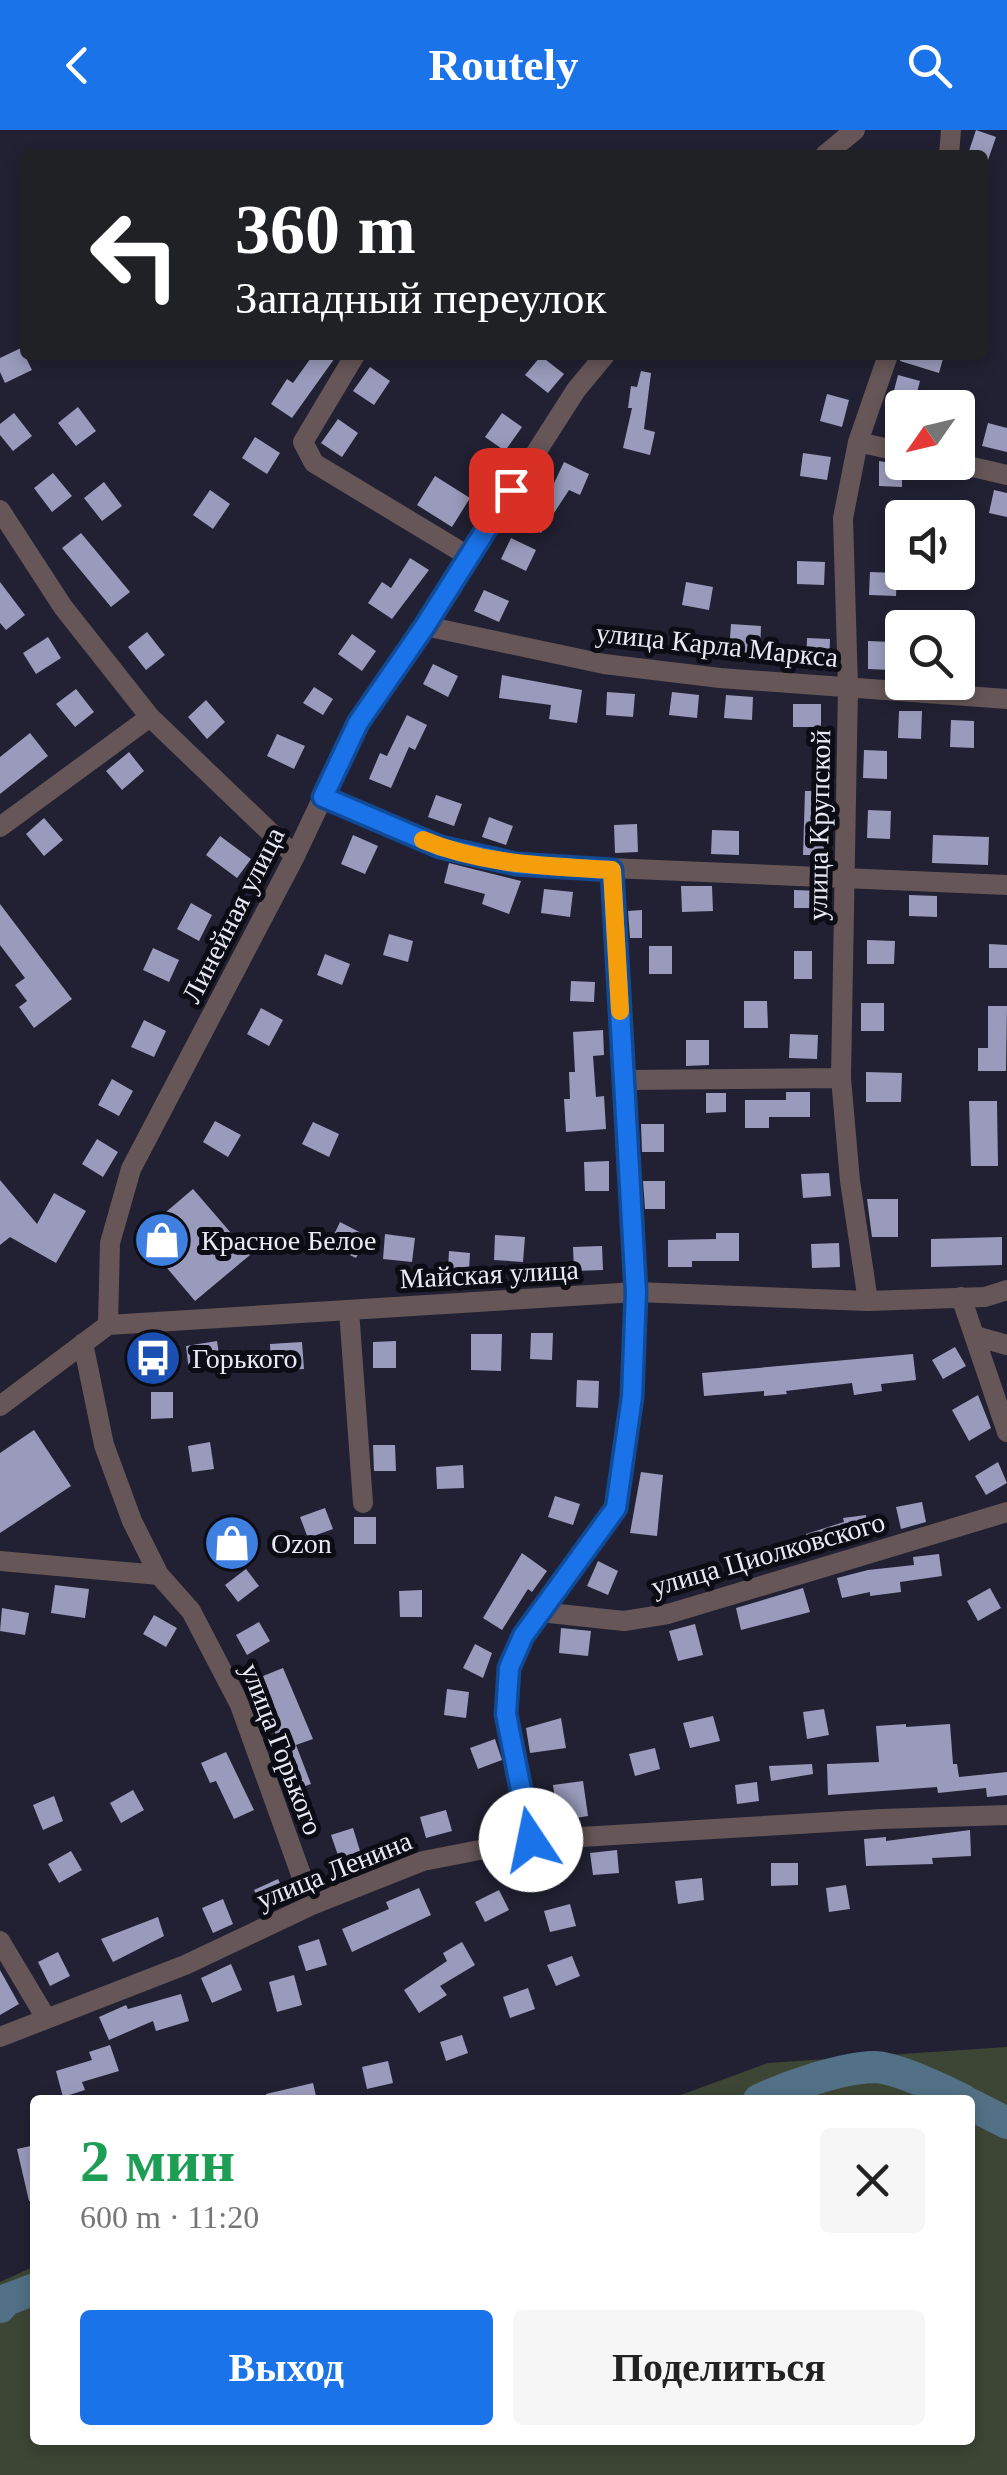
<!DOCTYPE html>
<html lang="ru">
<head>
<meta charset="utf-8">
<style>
  :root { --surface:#fff; --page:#f6f6f6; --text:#222; --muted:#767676; --accent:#1a73e8 }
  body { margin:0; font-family:Georgia,serif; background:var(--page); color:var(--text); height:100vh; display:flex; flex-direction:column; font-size:38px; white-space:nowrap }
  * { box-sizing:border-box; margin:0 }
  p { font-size:32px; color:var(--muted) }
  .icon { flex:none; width:55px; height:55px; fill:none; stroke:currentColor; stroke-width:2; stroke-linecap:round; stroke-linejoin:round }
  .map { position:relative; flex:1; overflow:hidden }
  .sheet { position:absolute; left:30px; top:1965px; width:945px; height:350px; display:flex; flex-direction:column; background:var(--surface); border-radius:10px; box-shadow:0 5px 15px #0003 }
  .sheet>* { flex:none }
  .guide { position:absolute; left:20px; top:20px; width:968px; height:210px; border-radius:10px; box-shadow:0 5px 15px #0003; background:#202124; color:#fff; overflow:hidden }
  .needle { width:65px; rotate:236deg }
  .fabs { position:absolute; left:885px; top:260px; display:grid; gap:20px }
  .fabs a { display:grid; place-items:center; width:90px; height:90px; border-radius:10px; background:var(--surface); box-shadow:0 5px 15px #0003; font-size:50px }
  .pin { position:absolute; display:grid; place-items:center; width:85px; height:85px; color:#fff; margin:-42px; border-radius:20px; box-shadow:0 5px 15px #0006 }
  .me { position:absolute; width:110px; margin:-55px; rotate:349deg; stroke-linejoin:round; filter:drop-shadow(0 0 8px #0008) }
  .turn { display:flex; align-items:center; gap:35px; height:210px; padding:0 50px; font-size:45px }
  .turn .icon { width:130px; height:130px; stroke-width:2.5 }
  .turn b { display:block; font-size:70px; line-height:85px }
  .round { display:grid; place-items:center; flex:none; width:105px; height:105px; border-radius:10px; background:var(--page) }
  .head { display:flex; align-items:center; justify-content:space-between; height:170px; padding:0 50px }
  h1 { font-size:60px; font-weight:700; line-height:75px; color:#1e9e55 }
  .button { display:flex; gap:20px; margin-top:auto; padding:20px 50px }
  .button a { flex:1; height:115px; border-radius:10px; background:var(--accent); color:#fff; font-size:40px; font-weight:700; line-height:115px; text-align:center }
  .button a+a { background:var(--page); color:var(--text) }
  header { display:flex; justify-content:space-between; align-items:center; height:130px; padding:0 50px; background:var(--accent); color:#fff; font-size:45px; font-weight:700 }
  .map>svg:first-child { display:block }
  .green { fill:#3d4635 }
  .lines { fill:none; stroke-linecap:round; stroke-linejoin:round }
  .river { stroke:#527186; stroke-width:32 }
  .building { fill:#9a9bbc }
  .minor { stroke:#665657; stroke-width:20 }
  .route-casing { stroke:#114b97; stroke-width:25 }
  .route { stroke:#1a73e8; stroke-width:18 }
  .slow { stroke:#f59e0b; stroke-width:18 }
  .labels { text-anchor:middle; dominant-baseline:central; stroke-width:10; stroke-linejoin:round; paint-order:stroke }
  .street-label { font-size:28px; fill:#e9e9f6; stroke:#0b0c14 }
  .poi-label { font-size:28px; fill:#e9e9f6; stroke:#0b0c14; text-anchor:start }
</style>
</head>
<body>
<header><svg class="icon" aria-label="back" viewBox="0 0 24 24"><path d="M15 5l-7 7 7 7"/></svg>Routely<svg class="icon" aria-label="search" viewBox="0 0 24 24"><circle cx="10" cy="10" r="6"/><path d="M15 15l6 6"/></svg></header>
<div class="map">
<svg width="1007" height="2345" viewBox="0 0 1007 2345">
  <rect width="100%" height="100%" fill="#212133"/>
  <path class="green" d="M1007,1917V2345H0V2152L35,2136V2310H970V1970H667L768,1933Z"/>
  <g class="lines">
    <path class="river" d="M759,1970C789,1956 840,1938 874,1937C895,1937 944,1960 963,1970
      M970,1974L1007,1993
      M0,2177L6,2170L35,2159"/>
  </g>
  <path class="building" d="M976,0L996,7L988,30L982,29V25L968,24Z
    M21,218L32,240L5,253L0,242V228Z
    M313,225H337L292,288L271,274L287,249L293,253Z
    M901,225H944L939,243L900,231Z
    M541,226L564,244L548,263L525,245Z
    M370,237L390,251L374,275L353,261Z
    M641,241L651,243L644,299L655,302L650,325L623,318L632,278H628L631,256L637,257Z
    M898,245L920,251L913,278L891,272Z
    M827,264L849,270L842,297L820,291Z
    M78,277L96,301L76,316L58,293Z
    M14,283L32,306L13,321L0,305V294Z
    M502,283L522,297L505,321L485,307Z
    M338,289L358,303L342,327L321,313Z
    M988,293L1007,298V322L982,316Z
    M255,307L280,323L267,344L242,328Z
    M803,323L831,327L827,350L800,346Z
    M879,331L902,335V357L879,356Z
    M564,332L589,344L580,365L569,360L541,403L533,399L538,389L527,382L542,359L549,364Z
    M53,343L72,366L52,382L34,358Z
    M435,346L470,368L452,397L417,375Z
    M104,352L122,376L102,391L84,368Z
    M210,360L230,374L213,399L193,385Z
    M994,360L1007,363V387L989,383Z
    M81,403L130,462L111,477L62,418Z
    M511,408L536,420L526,441L501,429Z
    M410,428L429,440L392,489L368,473L382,452L391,458Z
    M797,431L825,432L824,455L797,454Z
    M870,442L897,443L896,466L869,465Z
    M0,452L25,485L6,500L0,493Z
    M686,452L713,457L709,480L682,475Z
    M484,460L509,471L499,492L474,481Z
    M731,494L761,496L760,523L729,522Z
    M147,502L165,525L146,540L128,517Z
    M352,504L376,521L362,541L338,524Z
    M48,507L61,528L36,544L23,523Z
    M807,508L830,509L829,536H806Z
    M868,511L892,512L891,540L868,539Z
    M958,515H972L971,553L958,552Z
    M433,534L458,546L448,567L423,554Z
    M502,545L582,560L577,593L549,589L551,575L499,568Z
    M314,557L333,569L323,585L303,573Z
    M76,559L94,582L75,597L56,574Z
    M607,562L635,564L633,587L606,585Z
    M672,562L699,565L697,588L669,585Z
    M726,565L753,567L752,590L724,588Z
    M206,570L225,592L207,609L188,587Z
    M793,574H821V597H793Z
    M899,581H922L921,609L898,608Z
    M407,585L427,595L415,620L409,617L391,658L369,649L380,623L387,626Z
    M951,590L974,591V618L950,617Z
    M30,603L48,626L0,664V627Z
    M277,604L305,616L294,639L267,626Z
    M864,620L887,621V649L863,648Z
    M129,622L144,641L122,660L106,641Z
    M805,661H829L831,725H803Z
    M436,665L462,674L454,696L428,687Z
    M868,680L891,681L890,709L867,708Z
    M489,687L513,696L506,715L482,707Z
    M44,688L63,710L44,726L26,704Z
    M637,694L638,722L615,723L614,695Z
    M712,700L739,701V725L711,724Z
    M353,705L378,716L365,744L341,734Z
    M933,705L989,707L988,735L932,733Z
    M220,706L251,729L237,748L206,725Z
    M449,733L521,751L509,784L482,774L485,764L444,753Z
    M681,756H712L713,781L682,782Z
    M544,759L573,762L570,787L541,783Z
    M794,760L822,761V778H794Z
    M909,765L937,766V787L909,786Z
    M191,773L212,785L199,811L177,799Z
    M0,774L72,869L34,898L19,877L27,871L15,855L25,848L0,815Z
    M642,780V808H630L628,781Z
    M389,804L413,811L408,832L383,825Z
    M867,810L895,811L894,834H867Z
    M989,814L1007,815V838H989Z
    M649,816H672V844H649Z
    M153,818L179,830L169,852L143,840Z
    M794,821H812V849H794Z
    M325,824L350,834L342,855L317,845Z
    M571,851L595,852L594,872L570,871Z
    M744,871H767L768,898H744Z
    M861,873H884V901H861Z
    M988,876H1007L1006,941H978V918H988Z
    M261,878L283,890L269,916L247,904Z
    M144,890L166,901L154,927L131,917Z
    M603,900L604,925L593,926L596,967L604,966L606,999L566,1002L564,969H570L569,942H575L573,902Z
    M790,904L818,905L817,929L789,928Z
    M686,910H709V935L686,936Z
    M866,942L902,943L901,972H866Z
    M112,949L133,961L119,986L98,975Z
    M786,962H810V987H769V998H745V970H786Z
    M706,963H726V982L706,983Z
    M969,971H997L998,1036H971Z
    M215,991L241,1005L228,1027L203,1012Z
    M313,992L339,1004L329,1027L302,1014Z
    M641,994H664V1022H642Z
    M97,1009L118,1022L103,1047L82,1034Z
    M609,1031V1061H585L584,1032Z
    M829,1043L831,1066L803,1068L801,1044Z
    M0,1050L37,1094L54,1063L86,1081L56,1133L10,1107L0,1115Z
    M643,1051H665V1079H645Z
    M193,1059L250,1125L195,1171L139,1105Z
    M867,1069H898V1107H872Z
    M340,1092L367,1106L356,1128L329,1115Z
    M716,1103H739V1131H692V1137H668V1110L716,1109Z
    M385,1104L415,1108L412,1132L383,1129Z
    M495,1105L525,1107L523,1132L494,1130Z
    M1002,1107V1135L931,1137V1109Z
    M839,1113L840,1137L812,1138L811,1114Z
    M602,1116L603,1140L574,1141L573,1117Z
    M449,1121L470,1123L469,1140L448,1138Z
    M531,1203H553L552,1230L530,1229Z
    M471,1204H502L501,1241L471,1240Z
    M217,1211L221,1237L189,1242L186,1216Z
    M396,1211V1238H373V1212Z
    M302,1212L304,1239L271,1241L270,1214Z
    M955,1217L966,1236L943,1249L932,1230Z
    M913,1224L916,1250L881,1254L882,1261L854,1265L852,1253L786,1261L787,1264L764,1266V1261L704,1266L702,1243Z
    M577,1250L599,1251L598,1278L576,1277Z
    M151,1262H173V1288L151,1289Z
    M978,1265L991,1298L969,1311L952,1280Z
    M34,1300L71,1356L0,1403V1323Z
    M210,1312L214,1339L192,1342L188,1316Z
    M373,1315H395L396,1341H374Z
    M998,1332L1007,1353L986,1365L975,1346Z
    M463,1335L464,1358L437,1359L436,1337Z
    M641,1342L663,1345L657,1406L630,1403Z
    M555,1366L580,1374L573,1395L548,1387Z
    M922,1372L926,1392L901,1399L896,1377Z
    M325,1378L333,1399L308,1408L300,1387Z
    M866,1385L869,1409L811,1419L806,1404L844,1392L843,1388Z
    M354,1387H376V1414H354Z
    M235,1388L247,1407L225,1422L213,1403Z
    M522,1423L547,1441L532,1462L528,1459L502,1500L483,1488Z
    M939,1424L942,1446L900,1452L901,1462L870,1466V1462L842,1468L837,1448L868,1440L914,1435L913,1427Z
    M598,1431L618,1441L608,1465L587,1456Z
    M246,1439L259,1456L238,1472L225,1455Z
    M55,1455L89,1459L85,1488L51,1483Z
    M803,1458L810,1482L741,1500L736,1478Z
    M990,1458L1001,1478L978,1491L967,1471Z
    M422,1460V1487H400L399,1461Z
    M2,1478L29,1483L25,1505L0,1501Z
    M154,1485L177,1498L166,1517L143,1504Z
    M259,1492L270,1511L247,1525L236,1505Z
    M695,1494L703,1525L678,1531L669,1501Z
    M561,1498L591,1501L588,1526L559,1523Z
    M475,1514L492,1523L483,1548L463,1538Z
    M283,1538L313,1609L296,1615L311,1654L294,1660L272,1593L276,1591L258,1548Z
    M447,1559L469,1562L466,1588L444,1585Z
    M824,1579L829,1605L807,1609L803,1582Z
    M713,1586L720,1611L690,1618L683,1593Z
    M561,1588L566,1618L530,1623L526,1598Z
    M906,1594V1597L950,1594L953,1634H957L959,1647L1007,1642V1665L987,1667L986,1658L938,1663L937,1657L828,1665L827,1634L879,1632L876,1596Z
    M495,1609L502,1630L478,1639L470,1618Z
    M655,1618L660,1639L635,1646L629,1624Z
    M226,1622L254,1680L234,1689L216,1651L210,1653L201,1633Z
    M812,1634L813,1644L771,1651L769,1636Z
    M583,1651L588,1686L558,1691L553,1655Z
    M757,1652L759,1671L737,1674L735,1655Z
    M133,1660L144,1680L121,1693L110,1673Z
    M54,1666L63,1691L43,1700L33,1675Z
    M446,1680L452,1701L426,1708L420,1687Z
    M353,1698L361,1724L340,1731L331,1705Z
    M970,1700L971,1726L932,1728L933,1734L866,1736L864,1709L886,1707V1711Z
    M617,1720L619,1743L593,1745L590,1723Z
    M71,1721L82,1740L59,1753L48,1734Z
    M771,1733H798V1755L771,1756Z
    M702,1748L704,1770L678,1774L675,1751Z
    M278,1749L288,1770L264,1781L254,1760Z
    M846,1755L850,1779L829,1782L826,1758Z
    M419,1758L431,1785L352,1822L342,1799L389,1779L386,1772Z
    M499,1760L509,1780L485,1792L475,1772Z
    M223,1769L233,1794L213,1803L202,1778Z
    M570,1774L576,1796L550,1802L544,1781Z
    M158,1787L164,1806L113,1832L101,1809Z
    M319,1809L327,1835L306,1841L298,1816Z
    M462,1812L475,1835L440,1856L447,1865L419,1883L404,1860L447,1831L443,1823Z
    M58,1822L70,1846L50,1856L38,1832Z
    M572,1826L580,1846L556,1856L547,1835Z
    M231,1834L242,1860L212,1873L201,1848Z
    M0,1840L19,1874L0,1885Z
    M294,1845L302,1875L277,1882L269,1852Z
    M528,1858L535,1879L510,1888L503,1867Z
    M181,1864L189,1891L156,1901L153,1891L109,1910L99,1887L126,1875L128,1879Z
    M462,1905L468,1923L446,1931L440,1912Z
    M110,1915L119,1941L82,1952L85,1960L63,1967L56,1941L92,1930L89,1922Z
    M388,1931L393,1953L367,1959L362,1937Z
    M313,1953L317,1970H267L266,1964Z
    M35,2015V2070L29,2071L17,2019Z"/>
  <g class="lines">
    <path class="minor" d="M825,25L855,0
      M949,25L951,0
      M355,225L303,312L314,333L468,426
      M858,312L902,322
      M951,332L1007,345
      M0,380L63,477L150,587L295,726
      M425,496L604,534L720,548L1007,569
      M323,667L441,717L516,734L1007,755
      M0,697L150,587
      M623,950L841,948
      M961,1167L1007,1302
      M868,1171L850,1051L841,948L848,557L843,388L858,312L888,225
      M349,1180L363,1373
      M108,1195L110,1113L131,1039L295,726L358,593L425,496L576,260L605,225
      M975,1206L1007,1215
      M83,1213L104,1315L132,1391L159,1445L191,1481L240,1575L312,1775
      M0,1276L108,1195L636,1162L868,1171L985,1167L1007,1160
      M0,1431L159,1445
      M540,1482L624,1491L668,1484L1007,1382
      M531,1710L507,1583L509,1539L523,1506L616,1378L632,1267L636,1162L612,739
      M0,1811L46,1888
      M0,1907L185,1835L312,1775L423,1731L531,1710L881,1689L1007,1685"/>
  </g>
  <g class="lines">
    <g class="route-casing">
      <path id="route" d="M511,360L425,496L358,593L323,667L440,717L516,734L612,740L636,1162L632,1267L616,1378L523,1506L509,1538L506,1584L531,1710"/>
    </g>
    <use href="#route" class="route"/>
    <path class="slow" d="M423,710C483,735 548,736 612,740L620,881"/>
  </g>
  <defs>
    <g id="shop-disc" transform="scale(2.875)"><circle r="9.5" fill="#3f7fe0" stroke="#0b0c14"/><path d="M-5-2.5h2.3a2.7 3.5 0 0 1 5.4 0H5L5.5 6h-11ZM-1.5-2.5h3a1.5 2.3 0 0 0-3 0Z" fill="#fff"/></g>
    <g id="bus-disc" transform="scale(2.875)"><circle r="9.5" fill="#1a4fb4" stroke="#0b0c14"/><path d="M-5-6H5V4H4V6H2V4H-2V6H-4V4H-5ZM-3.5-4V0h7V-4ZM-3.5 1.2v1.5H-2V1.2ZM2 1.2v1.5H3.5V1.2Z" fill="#fff"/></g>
  </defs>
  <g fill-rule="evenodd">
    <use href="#shop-disc" x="162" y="1110"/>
    <use href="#bus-disc" x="153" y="1228"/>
    <use href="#shop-disc" x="232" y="1413"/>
  </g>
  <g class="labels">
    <g class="street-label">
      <text transform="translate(717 515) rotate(6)">улица Карла Маркса</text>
      <text transform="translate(819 695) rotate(-89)">улица Крупской</text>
      <text transform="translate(233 785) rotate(-63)">Линейная улица</text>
      <text transform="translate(489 1144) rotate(-3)">Майская улица</text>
      <text transform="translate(768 1424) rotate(-16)">улица Циолковского</text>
      <text transform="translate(282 1619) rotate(69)">улица Горького</text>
      <text transform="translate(334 1740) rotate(-22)">улица Ленина</text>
    </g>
    <g class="poi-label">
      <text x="201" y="1110">Красное Белое</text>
      <text x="192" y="1228">Горького</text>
      <text x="271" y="1413">Ozon</text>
    </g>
  </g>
</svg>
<div class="fabs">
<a><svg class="needle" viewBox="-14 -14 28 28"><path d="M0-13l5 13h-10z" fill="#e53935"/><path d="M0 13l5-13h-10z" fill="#767676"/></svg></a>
<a><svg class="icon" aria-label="sound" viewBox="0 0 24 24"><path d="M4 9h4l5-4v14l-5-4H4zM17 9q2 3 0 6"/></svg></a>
<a><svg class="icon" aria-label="search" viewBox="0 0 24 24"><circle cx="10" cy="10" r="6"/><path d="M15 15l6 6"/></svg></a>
</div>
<div class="pin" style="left:511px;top:360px;background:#d93025"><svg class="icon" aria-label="arrive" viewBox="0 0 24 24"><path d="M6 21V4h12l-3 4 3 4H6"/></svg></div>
<svg class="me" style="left:531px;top:1710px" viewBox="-20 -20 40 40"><circle r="19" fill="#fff"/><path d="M0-13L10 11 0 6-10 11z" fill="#1a73e8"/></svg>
<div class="guide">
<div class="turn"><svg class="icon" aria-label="left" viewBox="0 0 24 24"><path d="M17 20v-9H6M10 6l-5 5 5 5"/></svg><div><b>360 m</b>Западный переулок</div></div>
</div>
<section class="sheet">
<div class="head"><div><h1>2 мин</h1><p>600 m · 11:20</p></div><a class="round"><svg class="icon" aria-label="close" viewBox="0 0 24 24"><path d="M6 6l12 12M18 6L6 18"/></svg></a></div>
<div class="button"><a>Выход</a><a>Поделиться</a></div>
</section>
</div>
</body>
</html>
